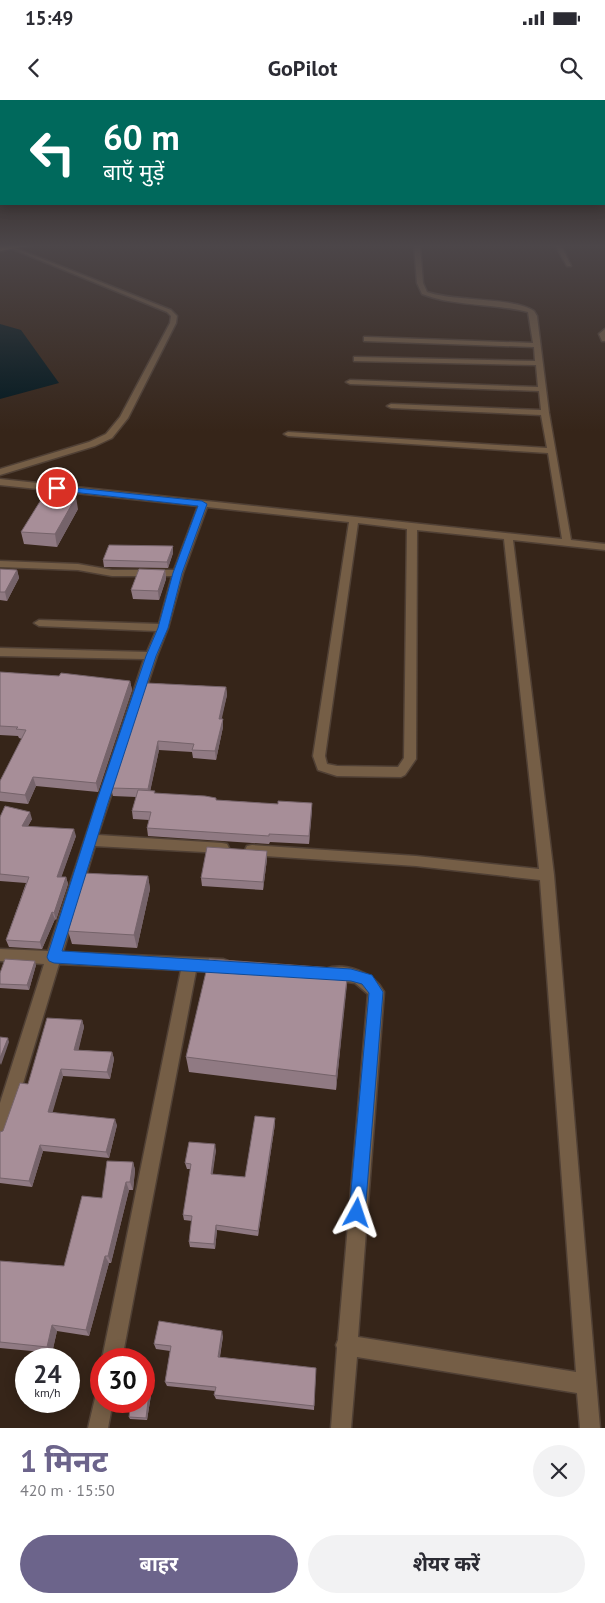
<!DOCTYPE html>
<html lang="hi">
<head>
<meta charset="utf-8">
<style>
  :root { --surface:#fff; --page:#f2f2f3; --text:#2b2b33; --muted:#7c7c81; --accent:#6c648b }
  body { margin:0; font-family:"PT Sans","Noto Sans Devanagari",sans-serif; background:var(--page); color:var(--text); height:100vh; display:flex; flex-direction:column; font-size:19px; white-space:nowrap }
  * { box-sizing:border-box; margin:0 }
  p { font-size:16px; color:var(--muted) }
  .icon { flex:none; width:28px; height:28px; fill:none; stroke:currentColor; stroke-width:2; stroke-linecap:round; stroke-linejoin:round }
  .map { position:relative; height:1328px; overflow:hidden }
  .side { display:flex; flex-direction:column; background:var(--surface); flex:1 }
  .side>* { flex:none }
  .top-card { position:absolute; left:0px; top:0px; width:605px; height:105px; box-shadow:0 2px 12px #0003; background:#00695c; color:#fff; overflow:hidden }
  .speed { position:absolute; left:15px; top:1248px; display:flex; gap:10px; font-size:25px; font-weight:700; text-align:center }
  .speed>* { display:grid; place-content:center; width:65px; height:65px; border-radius:50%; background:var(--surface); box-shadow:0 2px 12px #0003; line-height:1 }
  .speed small { font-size:12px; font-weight:400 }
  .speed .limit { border:8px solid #d22; background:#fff; color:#111 }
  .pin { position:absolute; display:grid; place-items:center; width:42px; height:42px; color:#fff; margin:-21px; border:2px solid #fff; border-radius:50%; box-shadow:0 1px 5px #0007 }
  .me { position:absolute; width:55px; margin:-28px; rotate:5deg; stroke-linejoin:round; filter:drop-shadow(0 0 4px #0008) }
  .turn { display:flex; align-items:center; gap:18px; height:105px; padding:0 20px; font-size:22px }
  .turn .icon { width:65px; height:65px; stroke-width:2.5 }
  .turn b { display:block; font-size:35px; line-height:42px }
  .round { display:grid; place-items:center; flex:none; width:52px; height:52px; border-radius:26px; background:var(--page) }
  .summary { display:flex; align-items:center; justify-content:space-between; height:85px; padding:0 20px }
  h1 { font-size:30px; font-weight:700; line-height:38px; color:var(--accent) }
  .cta { display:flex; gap:10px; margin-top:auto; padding:10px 20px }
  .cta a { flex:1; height:58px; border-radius:30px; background:var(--accent); color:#fff; font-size:20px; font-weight:700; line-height:58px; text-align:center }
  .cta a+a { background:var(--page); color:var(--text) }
  .status { display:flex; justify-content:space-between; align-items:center; height:35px; padding:0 25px; background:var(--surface); direction:ltr }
  .status svg { height:14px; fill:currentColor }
  header { display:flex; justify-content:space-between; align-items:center; height:65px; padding:0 20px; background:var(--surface); font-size:22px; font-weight:700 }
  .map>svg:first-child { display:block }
  .water { fill:#00171e }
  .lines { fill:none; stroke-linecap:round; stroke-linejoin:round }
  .minor-casing { stroke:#504035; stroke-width:3 }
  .major-casing { stroke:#504035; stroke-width:3 }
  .minor { fill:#755e46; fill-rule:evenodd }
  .major { fill:#c1925f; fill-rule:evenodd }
  .wall { fill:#907a83 }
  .shaded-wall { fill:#75636a }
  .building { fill:#a78e98; stroke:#75636a }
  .route { fill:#1a73e8; stroke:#114b97 }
</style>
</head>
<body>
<div class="status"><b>15:49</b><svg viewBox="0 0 49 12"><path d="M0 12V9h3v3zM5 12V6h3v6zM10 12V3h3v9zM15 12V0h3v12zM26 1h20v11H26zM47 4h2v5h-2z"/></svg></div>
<header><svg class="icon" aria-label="back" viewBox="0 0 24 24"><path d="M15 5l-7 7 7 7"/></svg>GoPilot<svg class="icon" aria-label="search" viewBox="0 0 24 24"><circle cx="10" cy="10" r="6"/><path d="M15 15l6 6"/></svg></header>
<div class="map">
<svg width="605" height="1328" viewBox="0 0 605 1328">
  <rect width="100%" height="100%" fill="#362519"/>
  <path class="water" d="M0,224L21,230L59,283L0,299Z"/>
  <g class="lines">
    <g class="minor-casing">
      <path id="minor" d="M414,145H420L423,183L427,192C456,202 513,197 534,211L537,216L549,313L571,440L605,444V450L513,440L554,775L600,1328H580L577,1293L357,1257L351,1328H331L337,1248L336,1245L338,1240L368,894L355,883L325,879L322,874L325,869C345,862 374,872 384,892L358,1237L576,1272L540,780L416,766L252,755L247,754L245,750L247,746L252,745L416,756L539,769L504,439L417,430L416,659L405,675L401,677L337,676L318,670L313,656L349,422L207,407L183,473L168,528L157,556L98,735L222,743L227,744L229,748L227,752L222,753L95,746L63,852L223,859L228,861L231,866L228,871L223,873L196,871L122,1259H102L181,870L59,864L9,1030L6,1036L0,1038V1003L44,864L0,861V849L48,851L144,559L0,556V548L147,552L156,531L39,526L34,523L39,520L159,524L172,476H112L78,470L0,467V461L78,464L112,470H174L198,406L0,385V379L562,439L548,353L288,336L284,334L288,332L547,348L541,315L391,308L387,306L391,304L541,310L539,291L350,284L346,282L350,280L538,287L536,265L354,261V257H357L535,261L534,247L364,241V237H367L533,243L528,212C493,203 456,207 422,194L417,183ZM358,423L407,429L404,658L398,667L337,666L327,664L325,656Z
        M555,145H561L571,166H567Z
        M10,146L171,210L177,216L176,223L128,318L112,338L95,346L0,375V369L89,342L106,334L120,317L170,223L171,216L167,212L10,148Z
        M605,229V241H602L599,234Z
        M101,1291V1301H113L108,1328H88L96,1294Z"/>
    </g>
    <g class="major-casing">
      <path id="major" d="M18,145H33L0,151V147Z"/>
    </g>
    <use href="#minor" class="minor"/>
    <use href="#major" class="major"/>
  </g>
  <path class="wall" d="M78,409L57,447L24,444L21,432Z
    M173,446V453L168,468L104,467L103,460Z
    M0,469L17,470L19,478L7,501L0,500Z
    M165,470L166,479L159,500L133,499L131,490Z
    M0,572L59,576L130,581L132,590L98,692L36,686L28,704L0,701V681L22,639L19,638L18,636L0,635Z
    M146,583L226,587L227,595L221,619H223V627L216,660L193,658L192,652L159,650L150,691L155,693L216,698V700L278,704L312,703L309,744L270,742L269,744L148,736L147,728L149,720L133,719L132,711L136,697L113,696L111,688Z
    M0,717L32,719L28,726L76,736L61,777H66L68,784L56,820L55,819L42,849L9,847L6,840L26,783L0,781Z
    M267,751V759L263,790L202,786L201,778Z
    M148,776L150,789L137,848L72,844L68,831L71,819L69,812Z
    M36,865L29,890L0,888V873Z
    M348,869L336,990L189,972L186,957Z
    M82,920L84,927L78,950L112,952L114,959L110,979L63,976L52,1012L117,1025L109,1058L43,1051L32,1087L0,1083V1032L3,1031L28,984Z
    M275,1018V1024L258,1136L217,1130L215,1149L190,1147L189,1142L192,1121L184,1120L183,1115L191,1069H187L185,1063L216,1050L212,1074L245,1077Z
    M133,1062L135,1070L133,1090H129L111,1163H109L89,1236L57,1231L52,1253L0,1248V1161L64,1166L102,1098Z
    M223,1236L220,1257L316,1268L314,1310L216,1299L214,1295L215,1291L167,1286L165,1282L170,1251L156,1249L154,1244Z
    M149,1293L151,1295L147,1320L130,1319L129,1317Z"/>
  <path class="shaded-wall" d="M76,397L78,409L57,447L55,434Z
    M173,446V453L168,468L167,462Z
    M17,470L19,478L7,501L5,492Z
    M165,470L166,479L159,500L158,491Z
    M130,581L132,590L98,692L96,683Z
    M226,587L227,595L220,627L219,619Z
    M223,619V627L216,660L215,651Z
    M158,641L159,650L149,697L148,689Z
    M33,677L36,686L28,704L25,695Z
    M312,703V712L309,744V736Z
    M30,712L32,719L24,733L22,726Z
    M74,729L76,736L59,784L57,777Z
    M267,751V759L263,790V782Z
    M148,776L150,789L137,848L134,835Z
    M66,777L68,784L56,820L54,813Z
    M52,812L55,819L42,849L40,842Z
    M35,861L36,865L29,890L27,885Z
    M348,869L347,885L336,990V976Z
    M82,920L84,927L77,957L74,950Z
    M8,938L9,942L1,965L0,963V958Z
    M112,952L114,959L110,979L107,972Z
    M61,969L63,976L51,1018L48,1012Z
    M275,1018V1024L258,1136V1131Z
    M115,1019L117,1025L109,1058L106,1052Z
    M215,1044L216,1050L212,1080L211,1074Z
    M40,1045L43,1051L32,1087L29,1081Z
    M133,1062L135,1070L133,1090L130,1082Z
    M126,1082L129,1090L111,1163L108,1156Z
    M216,1125L217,1130L215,1149L214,1144Z
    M105,1156L109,1163L89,1236L86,1230Z
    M52,1225L57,1231L52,1253L47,1247Z
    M222,1231L223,1236L219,1261L218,1257Z
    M149,1293L151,1295L147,1320L146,1318Z"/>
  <path class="building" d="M44,395L76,397L55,434L21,432Z
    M109,445L173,446L167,462L103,460Z
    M0,469L17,470L5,492H0Z
    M139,469L165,470L158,491L131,490Z
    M0,572L59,576L61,573L130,581L96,683L33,677L25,695L0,692V681L26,630L16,629L18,627L0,626Z
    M146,583L226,587L219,619H223L215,651L192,650L194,644L158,641L148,689L111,688Z
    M138,690L155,691L154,693L205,696L216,698V700L278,704V701L312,703L309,736L269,734V736L147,728L151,712L132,711Z
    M5,706L30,712L22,726L74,729L57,777H66L54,813L52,812L40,842L6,840L29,777L0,774V717Z
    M207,747L267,751L263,782L201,778Z
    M82,773L148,776L134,835L68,831L73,814L69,812Z
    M5,859L35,861L27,885L0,884V873Z
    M209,859L348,869L336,976L186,957Z
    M47,918L82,920L74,950L112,952L107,972L61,969L48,1012L115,1019L106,1052L40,1045L29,1081L0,1078V1032L3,1031L20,983L28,984Z
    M0,937L8,938L0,958Z
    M255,1016L275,1018L258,1131L216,1125L214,1144L189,1142L192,1116L183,1115L191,1064L185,1063L189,1042L215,1044L211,1074L245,1077Z
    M107,1061L133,1062L130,1082H126L108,1156H105L86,1230L52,1225L47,1247L0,1242V1161L64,1166L82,1096L102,1098Z
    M159,1221L222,1231L218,1257L316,1268L314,1306L214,1295L216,1287L165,1282L171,1246L154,1244Z
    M144,1292L149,1293L146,1318L129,1317L131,1301H144Z"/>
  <linearGradient id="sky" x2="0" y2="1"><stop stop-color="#1e140e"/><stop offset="0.44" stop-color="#4c4649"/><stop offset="1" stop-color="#4c4649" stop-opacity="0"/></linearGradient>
  <rect width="605" height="331" fill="url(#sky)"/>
  <path class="route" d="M57,386L202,401L207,404L182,473L168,528L156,556L108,703L62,851L351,869L372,875L383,892L365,1113L363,1119L357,1121L351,1119L349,1113L369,893L362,884L351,881L54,863L49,861L47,857L96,703L146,556L158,528L173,473L198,406L54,390L53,388Z"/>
</svg>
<div class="speed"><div>24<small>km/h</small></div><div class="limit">30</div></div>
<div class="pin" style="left:57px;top:388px;background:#d93025"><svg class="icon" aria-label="arrive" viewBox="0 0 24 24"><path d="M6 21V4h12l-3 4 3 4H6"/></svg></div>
<svg class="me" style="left:357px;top:1113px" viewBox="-20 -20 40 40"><path d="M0-17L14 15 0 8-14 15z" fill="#1a73e8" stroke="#fff" stroke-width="4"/></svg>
<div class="top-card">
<div class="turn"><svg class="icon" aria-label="left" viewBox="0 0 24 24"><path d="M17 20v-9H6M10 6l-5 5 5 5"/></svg><div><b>60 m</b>बाएँ मुड़ें</div></div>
</div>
</div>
<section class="side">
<div class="summary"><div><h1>1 मिनट</h1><p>420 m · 15:50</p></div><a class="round"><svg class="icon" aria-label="close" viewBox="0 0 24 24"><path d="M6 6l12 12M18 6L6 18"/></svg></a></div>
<div class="cta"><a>बाहर</a><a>शेयर करें</a></div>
</section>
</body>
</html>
